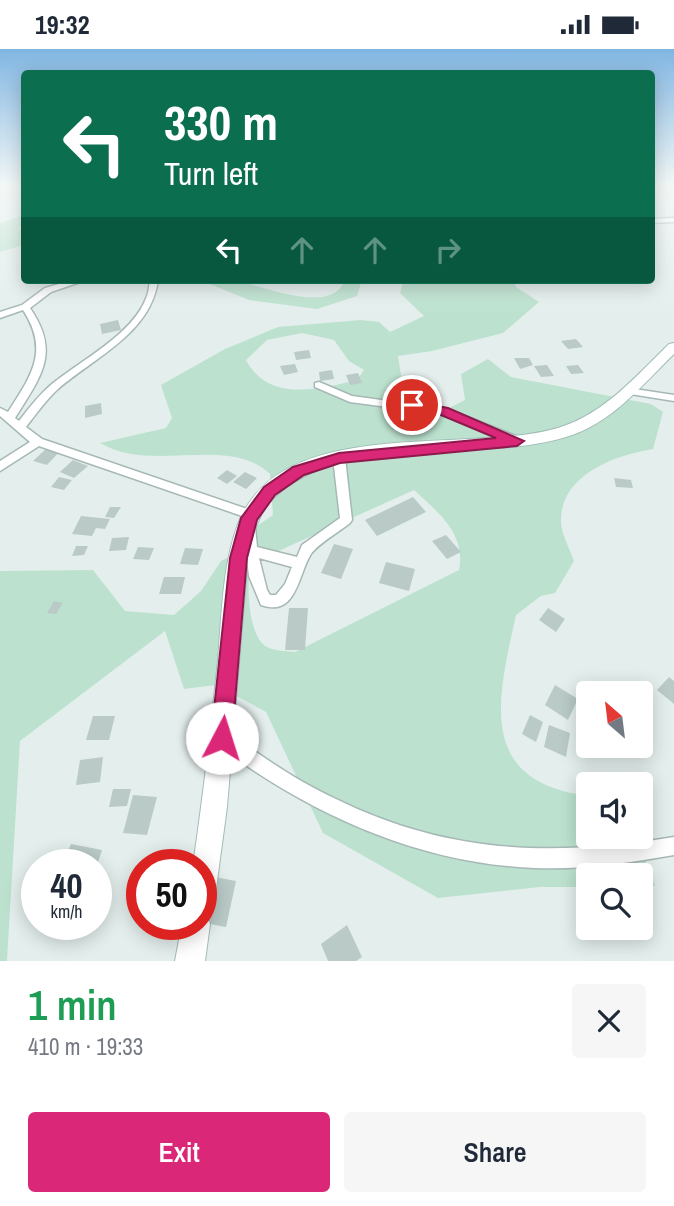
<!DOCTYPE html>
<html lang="en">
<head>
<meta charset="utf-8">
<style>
  :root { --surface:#fff; --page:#f6f6f7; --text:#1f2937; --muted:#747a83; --accent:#db2777 }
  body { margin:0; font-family:"Archivo Narrow",sans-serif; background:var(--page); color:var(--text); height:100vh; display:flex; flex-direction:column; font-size:26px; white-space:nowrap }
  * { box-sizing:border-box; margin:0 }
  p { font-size:23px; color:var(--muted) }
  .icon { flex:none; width:38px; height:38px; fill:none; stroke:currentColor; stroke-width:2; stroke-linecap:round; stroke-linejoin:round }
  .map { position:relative; height:912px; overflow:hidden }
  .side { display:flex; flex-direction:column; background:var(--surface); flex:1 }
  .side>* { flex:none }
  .hud { position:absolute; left:21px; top:21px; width:634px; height:214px; border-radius:7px; box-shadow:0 4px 18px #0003; background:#0b6e4f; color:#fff; overflow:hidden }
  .needle { width:46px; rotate:332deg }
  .buttons { position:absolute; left:576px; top:632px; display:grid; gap:14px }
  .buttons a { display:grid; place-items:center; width:77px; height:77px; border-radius:7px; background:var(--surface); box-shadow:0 4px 18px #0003; font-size:35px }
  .speed { position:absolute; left:21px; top:800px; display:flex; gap:14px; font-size:35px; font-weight:700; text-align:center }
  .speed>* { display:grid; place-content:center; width:91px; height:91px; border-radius:50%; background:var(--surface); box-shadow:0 4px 18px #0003; line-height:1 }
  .speed small { font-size:18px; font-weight:400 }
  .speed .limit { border:10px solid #d22; background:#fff; color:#111 }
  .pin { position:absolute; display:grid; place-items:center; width:60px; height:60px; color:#fff; margin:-30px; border:4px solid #fff; border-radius:50%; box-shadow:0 2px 7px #0007 }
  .me { position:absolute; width:77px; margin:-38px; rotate:5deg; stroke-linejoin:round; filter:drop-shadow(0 0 5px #0008) }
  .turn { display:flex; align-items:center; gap:24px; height:147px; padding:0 28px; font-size:32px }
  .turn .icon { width:91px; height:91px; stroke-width:2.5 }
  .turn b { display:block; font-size:49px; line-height:60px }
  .lanes { display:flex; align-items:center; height:66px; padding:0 28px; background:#0003; justify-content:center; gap:35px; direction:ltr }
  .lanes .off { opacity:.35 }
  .round { display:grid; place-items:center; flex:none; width:74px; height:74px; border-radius:7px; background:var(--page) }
  .summary { display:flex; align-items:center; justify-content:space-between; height:119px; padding:0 28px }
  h1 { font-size:42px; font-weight:600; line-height:52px; color:#1e9e55 }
  .action { display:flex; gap:14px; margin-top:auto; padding:14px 28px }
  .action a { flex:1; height:80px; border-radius:7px; background:var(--accent); color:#fff; font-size:28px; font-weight:600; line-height:80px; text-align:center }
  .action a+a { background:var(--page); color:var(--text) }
  .status { display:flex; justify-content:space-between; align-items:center; height:49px; padding:0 35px; background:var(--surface); direction:ltr }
  .status svg { height:19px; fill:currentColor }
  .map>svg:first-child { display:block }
  .green { fill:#bce2cf; fill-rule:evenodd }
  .building { fill:#b9cac7 }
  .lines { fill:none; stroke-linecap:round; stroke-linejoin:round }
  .minor-casing { stroke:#a6b8b6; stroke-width:3 }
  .secondary-casing { stroke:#a1bcb9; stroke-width:2 }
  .minor { fill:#fff; fill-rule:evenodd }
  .secondary { fill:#fff; fill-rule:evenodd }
  .route { fill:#db2777; stroke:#8e194d; stroke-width:2 }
</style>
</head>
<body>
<div class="status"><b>19:32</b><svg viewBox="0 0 49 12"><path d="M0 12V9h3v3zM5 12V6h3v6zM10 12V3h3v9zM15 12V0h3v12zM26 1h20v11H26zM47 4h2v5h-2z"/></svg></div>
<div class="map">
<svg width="674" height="912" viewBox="0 0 674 912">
  <rect width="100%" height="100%" fill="#e4efed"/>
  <path class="green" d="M24,166V175L16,181L24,179V196L0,203V174Z
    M200,231C211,231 222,230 233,231C256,234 331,269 345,231H362L357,247L317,260L249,251Z
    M392,231H514L516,238L539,253L503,284L432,302L398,307L403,339L412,357L443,362L465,351L461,325L488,310L511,328L651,355L663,363L653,400C616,406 562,425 561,470C560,483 570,500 574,512L555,544L541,547L516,566C498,649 475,732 588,747V788H637L655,837H641L640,826H588V838H540L438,849L323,784L266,663L216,636L184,640L165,582L20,692L7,912H0V522L93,521L125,562L174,566L201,542L221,512L244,501L254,479L273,466L270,425C228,385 151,425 100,394L166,379L172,369L161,336L225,300L278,278L361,271L379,273L390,283L424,267L400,244L403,234ZM302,284L334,291L349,312L364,321L357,331C319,340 269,354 246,311L267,291ZM414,441C439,464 466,485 459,521L295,603C286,602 274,602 267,598C248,588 245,532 252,514Z"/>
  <path class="building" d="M118,271L121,281L102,285L100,275Z
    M576,290L583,298L568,300L561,292Z
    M309,301L311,309L296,311L294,303Z
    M514,309H529L533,316L520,320Z
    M295,315L298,323L284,326L280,317Z
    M547,316L554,327L541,328L534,317Z
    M578,316L584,324L571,325L566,317Z
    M332,321L334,330L320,332L319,323Z
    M358,324L362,334L350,336L346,326Z
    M101,354L102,365L85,369V357Z
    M48,398L61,401L47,416L33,412Z
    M73,411L88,417L74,429L60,423Z
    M227,421L237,427L227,435L217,429Z
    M245,423L257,429L246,440L233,433Z
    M59,428L72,431L64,441L51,438Z
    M614,429L631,431L633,439L616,438Z
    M413,448L426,463L377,487L365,471Z
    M110,458H121L114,469L105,468Z
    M81,467L110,470L105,480L96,479L92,487L72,485Z
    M446,486L461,503L447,510L432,492Z
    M129,488L126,501L109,502L112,489Z
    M334,495L353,500L341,530L321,524Z
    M76,497H88L84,506L72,507Z
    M138,498L154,499L149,511L133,510Z
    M185,499L203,500L198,516L180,515Z
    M386,513L415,520L409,542L379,534Z
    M164,528H185L181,545H159Z
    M54,552L63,554L56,565L47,564Z
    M289,559H308L305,601H285Z
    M548,559L565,570L556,583L539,571Z
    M669,628L674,632V655L657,641Z
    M555,636L578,650L568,671L545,656Z
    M530,666L543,673L536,693L522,685Z
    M93,667H115L109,691H86Z
    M549,676L570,684L566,708L544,698Z
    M103,708L100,733L76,736L80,711Z
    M113,740H131L127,757L109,758Z
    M133,746L157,748L147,786L123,784Z
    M71,795L102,801L97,816H62Z
    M215,828L236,832L226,878L204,874Z
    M347,876L362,908L356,912H328L321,895Z"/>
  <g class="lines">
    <g class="minor-casing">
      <path id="minor" d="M674,169V173L651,174V170Z
        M73,231H86L51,243L30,259C61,304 41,327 15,369L19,372C29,359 39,346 52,335C81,311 134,285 147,247C149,242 149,236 150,231H158C151,284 95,308 58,340C46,351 36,365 26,378L42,390L256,463L258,466L256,469H248L39,397L0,422V412L30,393L0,367V359L8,363C31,327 50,302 23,261L0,269V263L22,256L45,239Z
        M319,333L352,347L447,360L521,389L523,392L521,395H513L441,365L350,353L315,338V334Z
        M628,339L674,346V352L624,344V340Z
        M339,405L345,409L352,471L350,474C340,482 318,495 311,505C298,525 297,569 261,556L249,527L244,482L245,478H255L257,498L297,508L302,496L340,469L333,409ZM259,509L292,518L285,535L276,546H270L267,541Z
        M222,681C237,687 249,699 262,707C285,723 310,738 336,750C448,805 553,808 674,788V806C629,814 582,821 535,819C417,814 310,765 216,695L214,689L216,683Z"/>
    </g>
    <g class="secondary-casing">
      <path id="secondary" d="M674,294V305C641,337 611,375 566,388C476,415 353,381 278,445C260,459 253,484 248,506L227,758L215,847L211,857L201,861V816H193C203,748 211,679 218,611C222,566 222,518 238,475C281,363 471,407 561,378C605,364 637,326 669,295Z
        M201,863L206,865L210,875L205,912H175L182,875H201Z"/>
    </g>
    <use href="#minor" class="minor"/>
    <use href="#secondary" class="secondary"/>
  </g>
  <linearGradient id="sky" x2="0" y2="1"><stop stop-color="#81b6e2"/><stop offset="0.52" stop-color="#f3f8f7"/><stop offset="1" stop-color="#f3f8f7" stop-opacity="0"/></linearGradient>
  <rect width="674" height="264" fill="url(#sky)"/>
  <path class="route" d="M412,352L448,359L524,392L517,397L340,414L304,426L275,446L257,471L247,509L232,689L229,697L222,700L214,697L211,689L230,509L241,469L264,438L293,418L339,404L496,389L441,366L407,360V353Z"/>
</svg>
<div class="buttons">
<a><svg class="needle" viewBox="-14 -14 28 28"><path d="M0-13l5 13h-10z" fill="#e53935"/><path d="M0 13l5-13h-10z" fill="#747a83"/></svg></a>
<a><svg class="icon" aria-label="sound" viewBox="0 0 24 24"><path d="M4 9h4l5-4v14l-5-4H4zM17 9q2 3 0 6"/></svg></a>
<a><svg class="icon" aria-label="search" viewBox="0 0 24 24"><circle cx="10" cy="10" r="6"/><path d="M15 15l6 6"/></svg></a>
</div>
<div class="speed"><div>40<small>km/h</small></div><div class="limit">50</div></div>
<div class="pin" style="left:412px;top:356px;background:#d93025"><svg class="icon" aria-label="arrive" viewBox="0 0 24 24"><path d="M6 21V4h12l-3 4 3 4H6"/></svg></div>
<svg class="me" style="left:222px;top:689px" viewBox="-20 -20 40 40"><circle r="19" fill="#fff"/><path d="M0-13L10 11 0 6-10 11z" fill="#db2777"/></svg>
<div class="hud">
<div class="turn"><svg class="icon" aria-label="left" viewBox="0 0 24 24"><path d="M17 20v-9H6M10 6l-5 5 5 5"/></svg><div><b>330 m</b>Turn left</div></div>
<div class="lanes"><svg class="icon" aria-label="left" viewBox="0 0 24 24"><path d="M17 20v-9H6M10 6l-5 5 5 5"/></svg><svg class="icon off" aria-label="ahead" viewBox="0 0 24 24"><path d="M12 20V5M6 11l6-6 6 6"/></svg><svg class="icon off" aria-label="ahead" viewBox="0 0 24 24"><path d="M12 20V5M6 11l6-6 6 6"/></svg><svg class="icon off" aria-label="right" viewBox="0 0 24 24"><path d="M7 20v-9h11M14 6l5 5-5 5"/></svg></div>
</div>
</div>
<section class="side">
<div class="summary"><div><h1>1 min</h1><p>410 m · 19:33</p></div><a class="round"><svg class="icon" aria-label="close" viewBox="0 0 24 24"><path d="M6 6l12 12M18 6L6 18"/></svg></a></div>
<div class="action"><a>Exit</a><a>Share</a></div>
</section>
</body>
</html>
